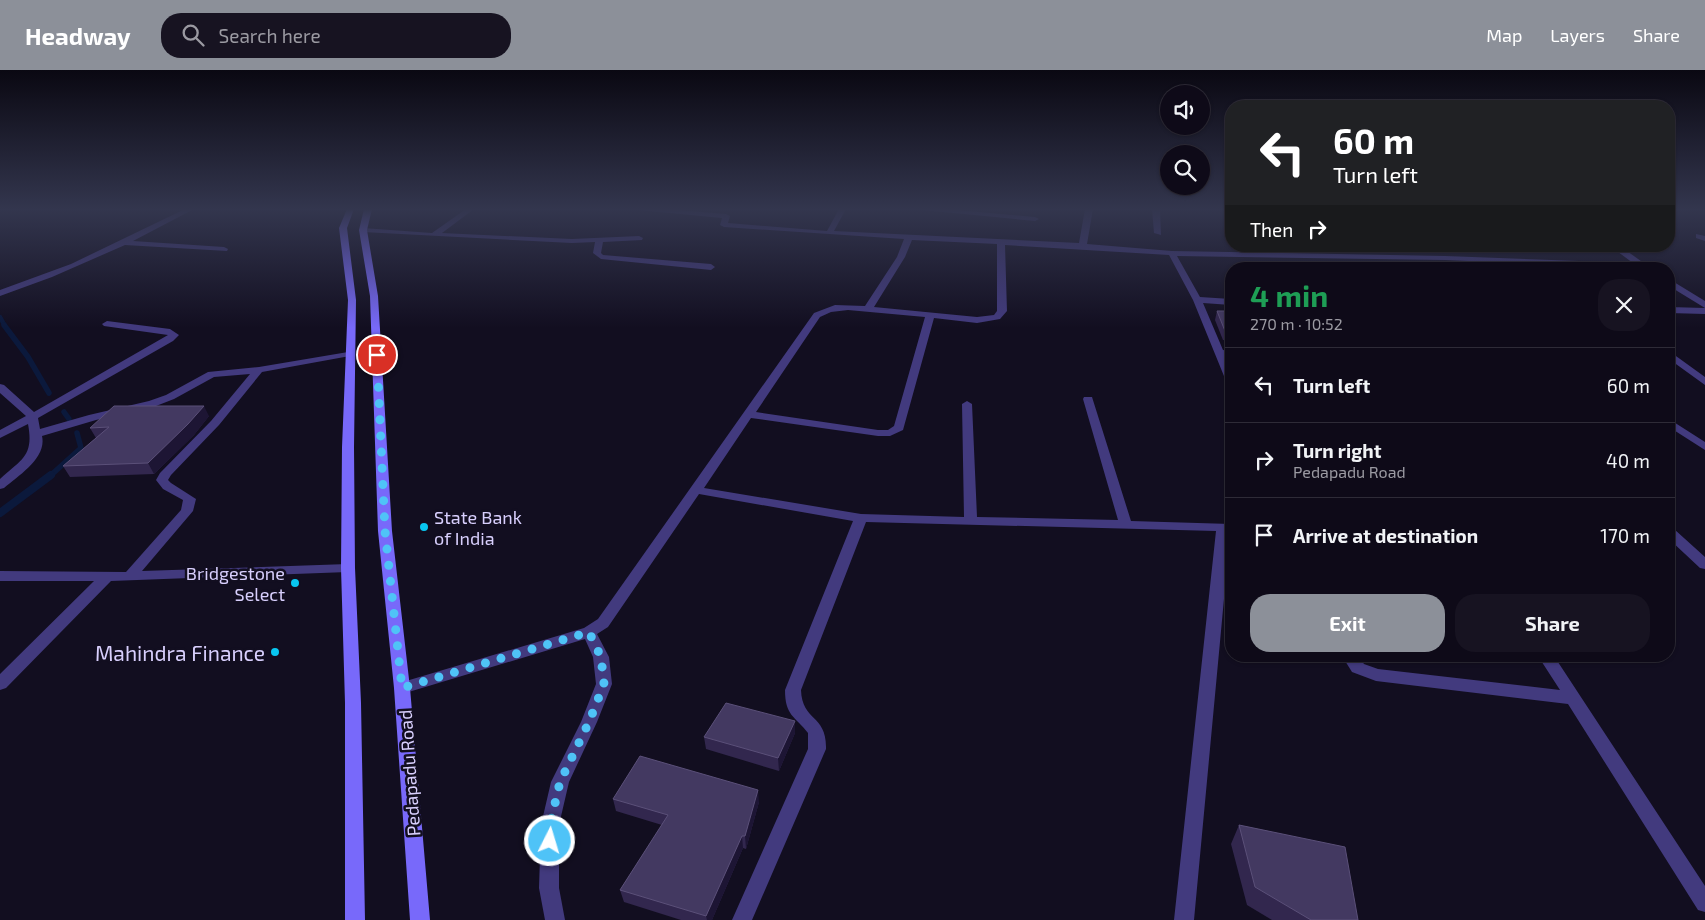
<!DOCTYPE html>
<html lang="en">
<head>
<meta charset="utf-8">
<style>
  :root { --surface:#0e0a18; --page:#171321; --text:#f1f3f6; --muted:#9b9aa2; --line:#2e2b37; --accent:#8c9099 }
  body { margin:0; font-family:"Exo 2",sans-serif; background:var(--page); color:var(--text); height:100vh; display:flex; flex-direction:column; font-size:19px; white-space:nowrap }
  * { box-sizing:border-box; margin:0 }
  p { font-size:16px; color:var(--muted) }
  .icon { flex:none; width:28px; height:28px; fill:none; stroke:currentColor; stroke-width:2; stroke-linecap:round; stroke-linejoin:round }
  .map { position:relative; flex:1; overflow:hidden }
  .details { position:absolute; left:1225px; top:192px; width:450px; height:400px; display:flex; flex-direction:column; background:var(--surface); border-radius:20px; box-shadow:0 1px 4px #0004,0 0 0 1px var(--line) }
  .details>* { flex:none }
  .banner { position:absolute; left:1225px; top:30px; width:450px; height:152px; border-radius:20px; box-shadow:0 1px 4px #0004,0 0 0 1px var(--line); background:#202124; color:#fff; overflow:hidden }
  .fabs { position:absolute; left:1160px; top:15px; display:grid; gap:10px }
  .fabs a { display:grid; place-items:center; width:50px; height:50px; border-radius:50%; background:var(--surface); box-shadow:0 1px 4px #0004,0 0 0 1px var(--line); font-size:25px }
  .pin { position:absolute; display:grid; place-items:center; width:42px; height:42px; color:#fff; margin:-21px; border:2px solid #fff; border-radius:50%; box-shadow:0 1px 5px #0007 }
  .me { position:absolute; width:55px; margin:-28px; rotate:5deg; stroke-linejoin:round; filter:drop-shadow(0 0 4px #0008) }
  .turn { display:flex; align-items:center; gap:18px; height:105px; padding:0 25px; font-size:22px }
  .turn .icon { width:65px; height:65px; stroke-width:2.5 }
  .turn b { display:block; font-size:35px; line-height:42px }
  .then { display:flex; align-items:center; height:48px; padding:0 25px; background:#0003; gap:10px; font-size:19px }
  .round { display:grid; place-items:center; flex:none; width:52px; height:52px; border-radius:20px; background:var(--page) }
  .summary { display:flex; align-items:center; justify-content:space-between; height:85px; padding:0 25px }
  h1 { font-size:30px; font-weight:700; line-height:38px; color:#1e9e55 }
  .primary-button { display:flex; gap:10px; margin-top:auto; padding:10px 25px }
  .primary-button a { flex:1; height:58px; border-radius:20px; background:var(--accent); color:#fff; font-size:20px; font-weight:700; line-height:58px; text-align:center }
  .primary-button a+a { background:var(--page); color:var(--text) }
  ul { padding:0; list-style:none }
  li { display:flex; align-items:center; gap:15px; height:75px; padding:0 25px; border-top:1px solid var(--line) }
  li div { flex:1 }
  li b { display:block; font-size:19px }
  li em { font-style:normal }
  header { display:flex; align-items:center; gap:30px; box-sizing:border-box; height:70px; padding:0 25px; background:var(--accent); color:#fff }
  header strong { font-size:24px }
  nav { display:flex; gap:28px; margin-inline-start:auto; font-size:18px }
  .search { width:350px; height:45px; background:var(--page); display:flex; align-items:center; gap:12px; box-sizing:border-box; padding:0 18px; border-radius:20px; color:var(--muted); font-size:19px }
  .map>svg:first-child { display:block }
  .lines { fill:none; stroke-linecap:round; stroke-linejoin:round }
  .stream-far2 { stroke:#0b193c; stroke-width:4.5 }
  .stream-far1 { stroke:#0b193c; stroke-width:5.5 }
  .stream { stroke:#0b193c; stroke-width:8 }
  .street { fill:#423a7e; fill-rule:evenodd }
  .secondary { fill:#7869fa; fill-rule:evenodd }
  .wall { fill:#32274e }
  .shaded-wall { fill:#1d1534 }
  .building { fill:#433961; stroke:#5b5079 }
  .route { stroke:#4fc3f7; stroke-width:9; stroke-dasharray:0 16.2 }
  .poi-dot { fill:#08c6f0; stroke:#120e20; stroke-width:2 }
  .labels { text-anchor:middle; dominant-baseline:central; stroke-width:5; stroke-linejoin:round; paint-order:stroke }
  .poi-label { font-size:18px; fill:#d8cffd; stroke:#120e20; text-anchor:start }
  .street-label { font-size:18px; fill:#d8cffd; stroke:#120e20 }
  .near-poi-label { font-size:21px; fill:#d8cffd; stroke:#120e20; text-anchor:end }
</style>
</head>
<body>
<header>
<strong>Headway</strong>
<div class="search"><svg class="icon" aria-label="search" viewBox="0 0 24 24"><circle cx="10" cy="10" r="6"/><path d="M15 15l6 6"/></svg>Search here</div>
<nav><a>Map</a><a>Layers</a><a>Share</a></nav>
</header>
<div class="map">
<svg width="1705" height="850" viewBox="0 0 1705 850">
  <rect width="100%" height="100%" fill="#120e20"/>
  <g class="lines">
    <path class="stream-far2" d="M0,247L5,256"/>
    <path class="stream-far1" d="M4,255L28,287L49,323
      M64,342L69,349
      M50,406L81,378L77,363"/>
    <path class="stream" d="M0,443L51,405"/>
    <path class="street" d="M185,139H194L133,171L224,177L228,179L227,181L125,175L52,207L0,226V220L71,194Z
      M466,139H474L442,163L572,169L639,166L643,168L642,170L603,172L601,183L603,185L711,194L715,197L711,200L601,189L593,183L595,172L572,173L363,162L359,160L363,158L432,163Z
      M628,139H666L726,144L730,146L728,153L827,161L839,139H846L834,161L1079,173L1085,139H1093L1087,174L1172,181L1445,186L1633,193L1610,176H1620L1652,199L1445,190L1177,186L1200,227L1231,229V235L1203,233L1223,280L1231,281V287H1226L1231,299V314L1226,311L1193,230L1169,185L1005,175L1007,241L1000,249L977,253L934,248L903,360L890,366H878L751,348L704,418L861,444L964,447L962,334L967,331L972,334L977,447L1118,450L1083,329L1084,327H1092L1131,451L1231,454L1194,850H1174L1216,461L866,452L801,620C802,652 827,644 826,679L752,850H732L808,679V663C795,646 785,646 785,620L853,451L699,424L608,557L597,564L609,587L612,614L597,652L569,712L559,755V818L565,850H545L539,818L541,755L551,712L581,652L596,614L593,587L585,569L402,624L396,622L394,618L396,614L584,558L598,549L814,243L835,235L865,236L897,187L904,169L724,157L720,155L722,148ZM912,170L997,174V241L994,245L977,247L874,237L905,187ZM848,240L925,247L894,356L888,360H878L756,342L820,247L831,242Z
      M912,139H946L1035,147L1039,149L1035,151Z
      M1152,139H1160L1161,165L1154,163Z
      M1696,164L1705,166V171L1696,168Z
      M1669,209L1705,231V238L1669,216Z
      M1669,237L1705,238V244L1669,243Z
      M107,251L170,259L179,265L173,271L38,348L40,359L89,345L149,331L166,325L208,302L259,297L354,281V285L350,286L262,302L219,355L171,405L168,410L171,413L196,429L193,441L142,501L348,494L353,495L355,498L353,501L348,502L111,511L6,618L0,620V604L94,511H0V501L126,502L181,440L183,430L163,419L156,410L160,403L211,351L250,304L214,307L174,329L156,336L96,350L42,366C47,388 19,405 4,418L0,419V409C22,389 34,386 28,354L0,368V360L26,346L0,323V314L4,315L34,342L168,265L104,256L102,254Z
      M1669,281L1705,307V315L1669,289Z
      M1669,349L1705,372V380L1669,357Z
      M1669,458L1674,459L1705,487V499L1700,498L1669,469Z
      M1342,586H1358L1364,594L1378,599L1560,620L1538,586H1554L1705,816V842L1698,840L1568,634L1376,611L1352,602Z"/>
    <path class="secondary" d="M347,139H354L347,158L356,230L354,377L355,498L361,633L365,850H345V633L341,498L342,377L348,230L339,158Z
      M364,139H372L367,160L378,226L392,461L410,618L430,850H410L394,618L378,461L370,226L359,160Z"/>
  </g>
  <path class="wall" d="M1217,241H1231V271L1223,270L1215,250Z
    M209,346L194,365L154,404L70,407L63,396L96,368L90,358Z
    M795,663L779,701L706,679L704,667Z
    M613,729L759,732L746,779L743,778L712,850H681L624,832L620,820L662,755L616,741Z
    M1239,755L1358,850H1272L1247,835L1231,774Z"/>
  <path class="shaded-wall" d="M204,336L209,346L194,365L154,404L148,393Z
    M795,651V663L779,701L778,688Z
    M758,720L759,732L746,779L745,766Z
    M742,766L743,778L712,850H707L706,846Z"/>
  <path class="building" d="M1217,241H1231V261H1225Z
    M114,336H204L188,354L148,393L63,396L109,357L90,358Z
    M726,633L795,651L778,688L704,667Z
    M640,686L758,720L745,766H742L706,846L620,820L668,745L613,729Z
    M1239,755L1345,777L1358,850H1311L1255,817Z"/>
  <linearGradient id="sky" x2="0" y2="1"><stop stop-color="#0a0812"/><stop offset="0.54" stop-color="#33364e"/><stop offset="1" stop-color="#33364e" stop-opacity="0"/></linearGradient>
  <rect width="1705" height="258" fill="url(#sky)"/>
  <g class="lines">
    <path class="route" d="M377,285L385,461L402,618L589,562L601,587L604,614L589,652L560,712L550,755V771"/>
  </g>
  <g class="poi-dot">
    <circle cx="424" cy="457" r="5"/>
    <circle cx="295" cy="513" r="5"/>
    <circle cx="275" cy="582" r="5"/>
  </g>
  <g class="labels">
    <g class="poi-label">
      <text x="434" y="447">State Bank<tspan x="434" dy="21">of India</tspan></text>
      <text x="285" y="503" text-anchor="end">Bridgestone<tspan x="285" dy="21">Select</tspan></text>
    </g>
    <g class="street-label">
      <text transform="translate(409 703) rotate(-94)">Pedapadu Road</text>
    </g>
    <g class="near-poi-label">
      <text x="265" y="582">Mahindra Finance</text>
    </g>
  </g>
</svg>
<div class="fabs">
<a><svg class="icon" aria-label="sound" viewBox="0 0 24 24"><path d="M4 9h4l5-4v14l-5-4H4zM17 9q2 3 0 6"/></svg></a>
<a><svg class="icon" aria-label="search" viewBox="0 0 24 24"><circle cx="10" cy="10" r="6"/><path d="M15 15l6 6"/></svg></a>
</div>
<div class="pin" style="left:377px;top:285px;background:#d93025"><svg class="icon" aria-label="arrive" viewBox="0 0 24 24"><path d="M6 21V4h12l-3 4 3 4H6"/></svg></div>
<svg class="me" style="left:550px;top:771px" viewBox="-20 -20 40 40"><circle r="17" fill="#4fc3f7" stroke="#fff" stroke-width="3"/><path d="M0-11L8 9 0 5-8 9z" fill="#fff"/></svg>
<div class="banner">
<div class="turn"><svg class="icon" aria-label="left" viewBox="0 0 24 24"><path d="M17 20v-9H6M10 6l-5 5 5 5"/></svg><div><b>60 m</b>Turn left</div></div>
<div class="then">Then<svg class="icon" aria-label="right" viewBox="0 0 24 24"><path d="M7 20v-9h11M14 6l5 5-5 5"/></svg></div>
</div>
<section class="details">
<div class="summary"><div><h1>4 min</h1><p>270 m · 10:52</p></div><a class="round"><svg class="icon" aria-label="close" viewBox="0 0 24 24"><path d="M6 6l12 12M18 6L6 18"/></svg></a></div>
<ul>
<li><svg class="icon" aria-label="left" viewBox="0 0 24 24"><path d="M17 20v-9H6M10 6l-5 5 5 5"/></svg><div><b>Turn left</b></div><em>60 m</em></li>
<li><svg class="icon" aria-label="right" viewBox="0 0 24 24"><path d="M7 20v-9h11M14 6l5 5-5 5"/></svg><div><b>Turn right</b><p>Pedapadu Road</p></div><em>40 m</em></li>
<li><svg class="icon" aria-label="arrive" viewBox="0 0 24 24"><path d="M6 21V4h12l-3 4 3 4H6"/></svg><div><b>Arrive at destination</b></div><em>170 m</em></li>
</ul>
<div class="primary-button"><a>Exit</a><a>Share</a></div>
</section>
</div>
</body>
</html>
